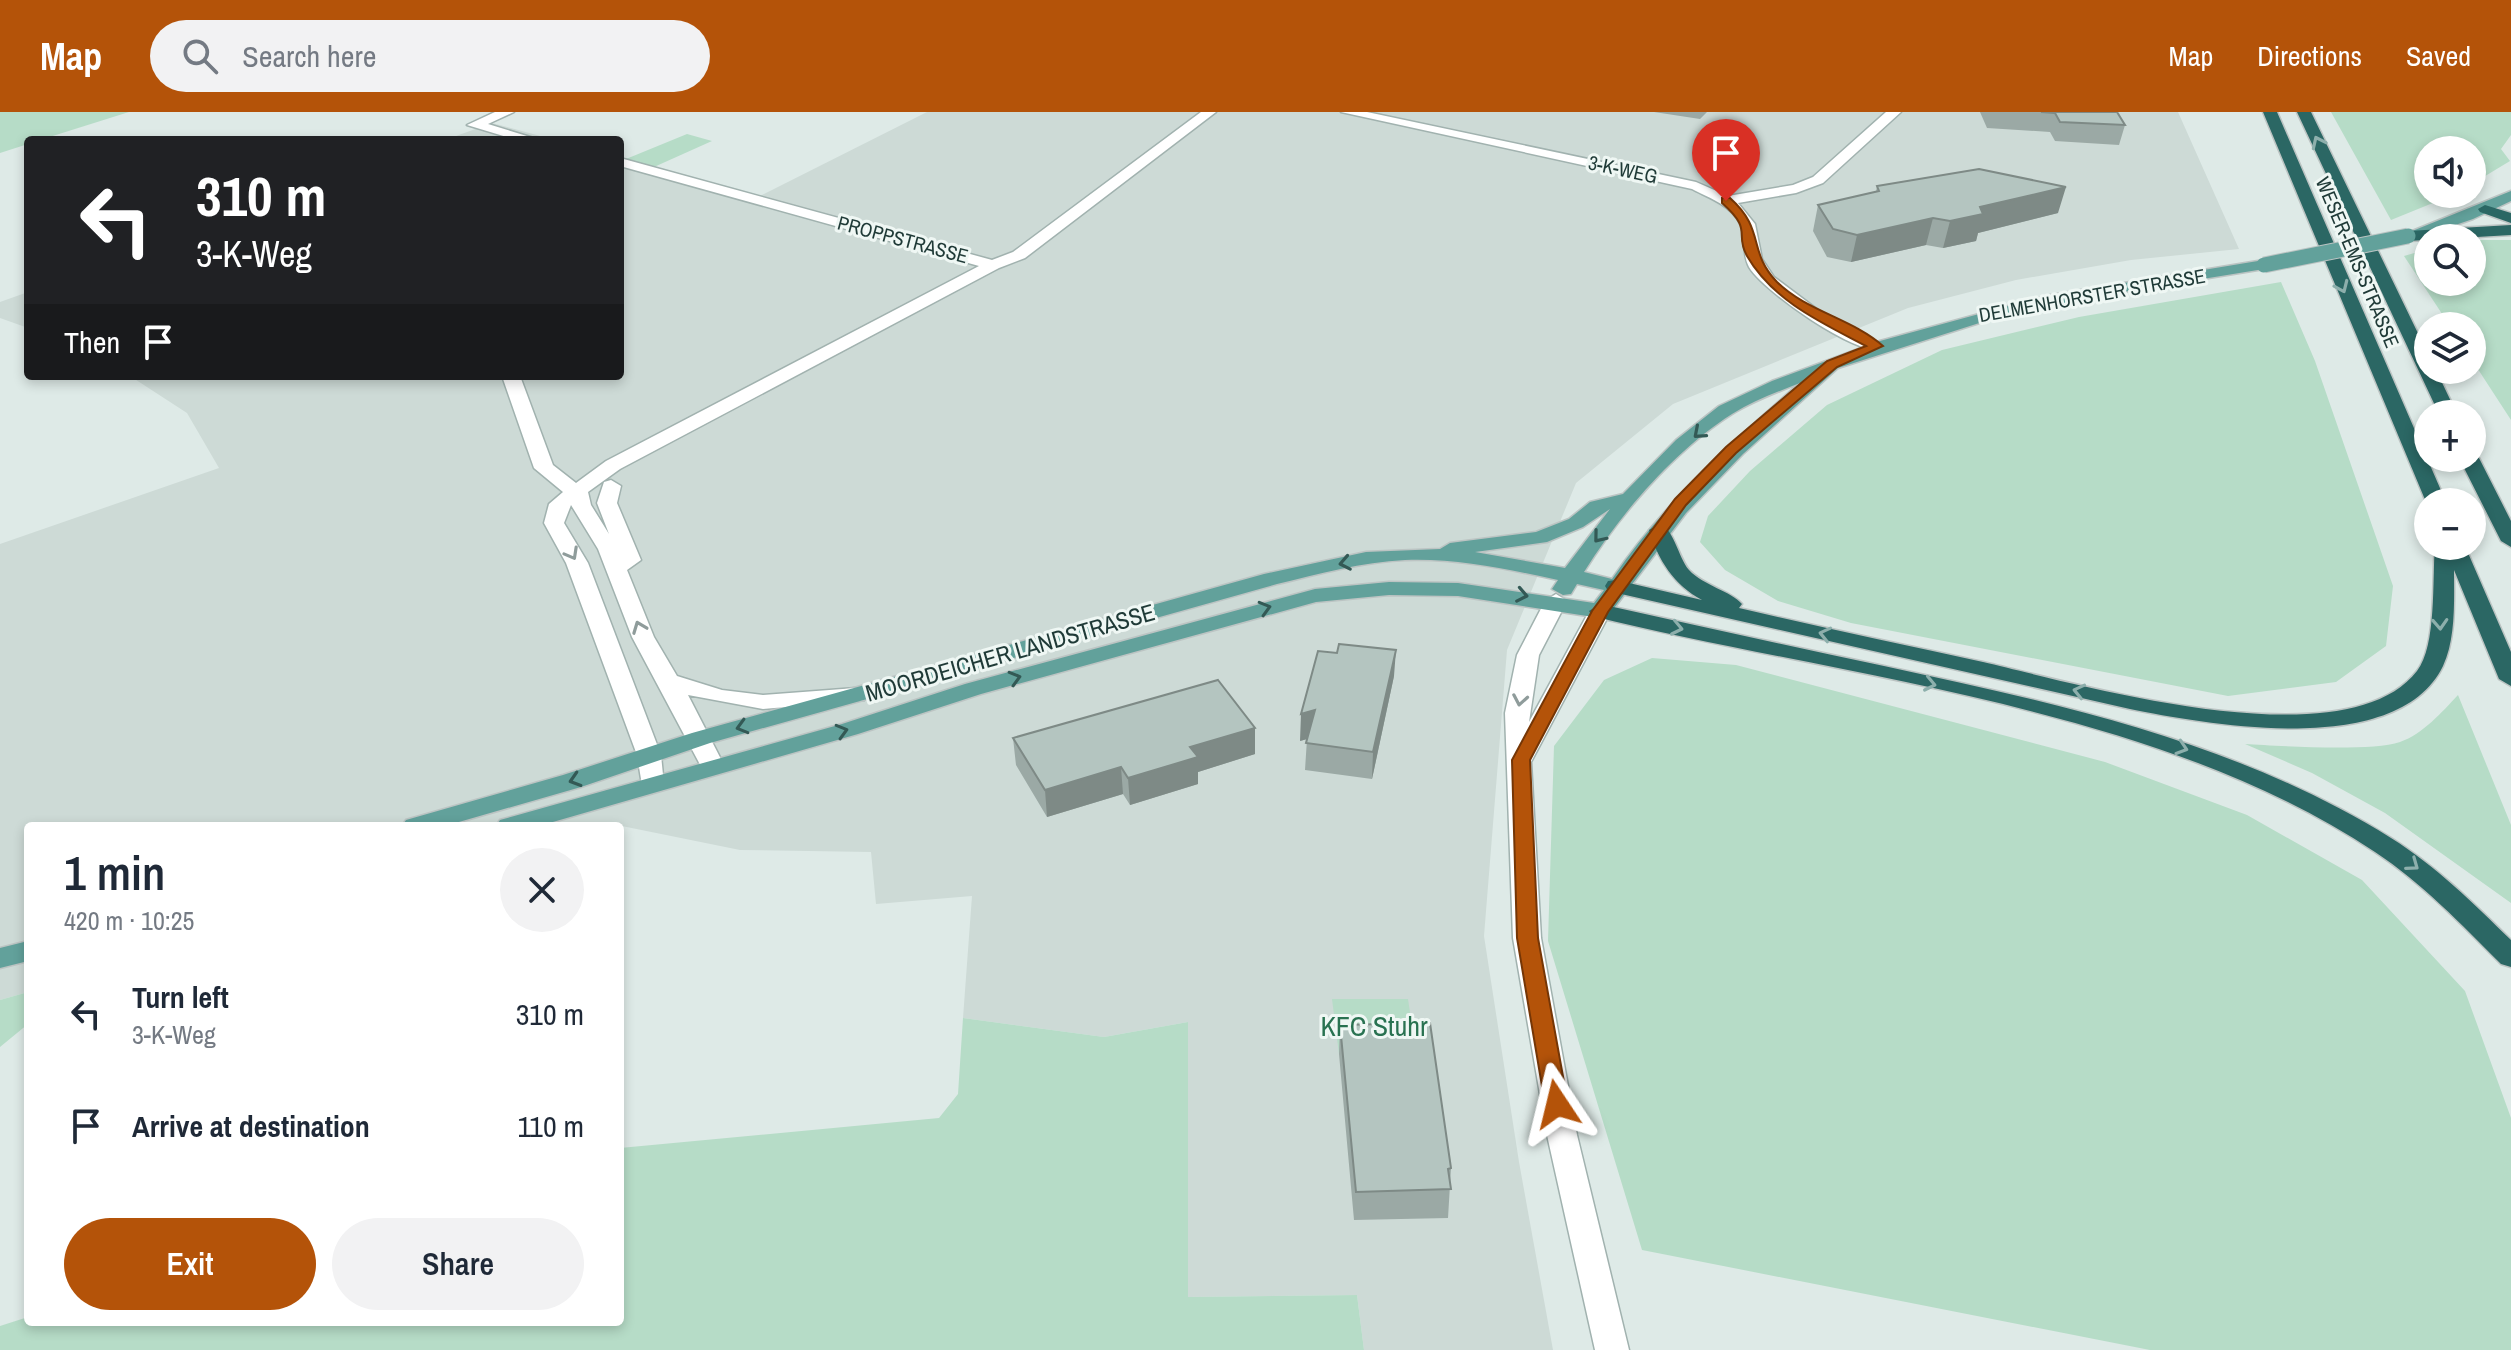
<!DOCTYPE html>
<html lang="en">
<head>
<meta charset="utf-8">
<style>
  :root { --surface:#fff; --page:#f2f2f3; --text:#1f2937; --muted:#747a83; --accent:#b45309 }
  body { margin:0; font-family:"Archivo Narrow",sans-serif; background:var(--page); color:var(--text); height:100vh; display:flex; flex-direction:column; font-size:30px; white-space:nowrap }
  * { box-sizing:border-box; margin:0 }
  p { font-size:26px; color:var(--muted) }
  .icon { flex:none; width:44px; height:44px; fill:none; stroke:currentColor; stroke-width:2; stroke-linecap:round; stroke-linejoin:round }
  .map { position:relative; flex:1; overflow:hidden }
  .details { position:absolute; left:24px; top:710px; width:600px; height:504px; display:flex; flex-direction:column; background:var(--surface); border-radius:8px; box-shadow:0 4px 12px #0003 }
  .details>* { flex:none }
  .top-card { position:absolute; left:24px; top:24px; width:600px; height:244px; border-radius:8px; box-shadow:0 4px 12px #0003; background:#202124; color:#fff; overflow:hidden }
  .buttons { position:absolute; left:2414px; top:24px; display:grid; gap:16px }
  .buttons a { display:grid; place-items:center; width:72px; height:72px; border-radius:50%; background:var(--surface); box-shadow:0 4px 12px #0003; font-size:40px }
  .pin { position:absolute; display:grid; place-items:center; width:68px; height:68px; color:#fff; margin:-82px -34px; border-radius:50% 50% 50% 0; rotate:-45deg; box-shadow:0 0 8px #0007 }
  .pin .icon { rotate:45deg }
  .me { position:absolute; width:88px; margin:-44px; rotate:350deg; stroke-linejoin:round; filter:drop-shadow(0 0 6px #0008) }
  .turn { display:flex; align-items:center; gap:28px; height:168px; padding:0 40px; font-size:36px }
  .turn .icon { width:104px; height:104px; stroke-width:2.5 }
  .turn b { display:block; font-size:56px; line-height:68px }
  .then { display:flex; align-items:center; height:76px; padding:0 40px; background:#0003; gap:16px; font-size:30px }
  .round { display:grid; place-items:center; flex:none; width:84px; height:84px; border-radius:42px; background:var(--page) }
  .headline { display:flex; align-items:center; justify-content:space-between; height:136px; padding:0 40px }
  h1 { font-size:48px; font-weight:600; line-height:60px }
  .action { display:flex; gap:16px; margin-top:auto; padding:16px 40px }
  .action a { flex:1; height:92px; border-radius:48px; background:var(--accent); color:#fff; font-size:32px; font-weight:600; line-height:92px; text-align:center }
  .action a+a { background:var(--page); color:var(--text) }
  ul { padding:0; list-style:none }
  li { display:flex; align-items:center; gap:24px; height:112px; padding:0 40px }
  li div { flex:1 }
  li b { display:block; font-size:30px }
  li em { font-style:normal }
  header { display:flex; align-items:center; gap:48px; box-sizing:border-box; height:112px; padding:0 40px; background:var(--accent); color:#fff }
  header strong { font-size:38px }
  nav { display:flex; gap:44px; margin-inline-start:auto; font-size:28px }
  .search { width:560px; height:72px; background:var(--page); display:flex; align-items:center; gap:20px; box-sizing:border-box; padding:0 28px; border-radius:44px; color:var(--muted); font-size:30px }
  .map>svg:first-child { display:block }
  .built { fill:#cddad6 }
  .green { fill:#b6dcc7 }
  .lines { fill:none; stroke-linecap:round; stroke-linejoin:round }
  .minor-casing { stroke:#a1b2af; stroke-width:3 }
  .major-casing { stroke:#bcc4c3; stroke-width:3 }
  .highway-casing { stroke:#bcc4c3; stroke-width:3 }
  .minor { fill:#fff; fill-rule:evenodd }
  .major { fill:#62a19b; fill-rule:evenodd }
  .highway { fill:#2b6764; fill-rule:evenodd }
  .major-bridge-casing { stroke:#bcc4c3; stroke-width:17; stroke-linecap:butt }
  .major-bridge { stroke:#62a19b; stroke-width:15 }
  .wall { fill:#9ba9a5 }
  .shaded-wall { fill:#7e8a86 }
  .building { fill:#b4c5c0; stroke:#7e8a86; stroke-width:2 }
  .oneway { stroke:#8dafac }
  .oneway2 { stroke:#335955 }
  .oneway3 { stroke:#8f9c9b }
  .route { fill:#b45309; stroke:#753606; stroke-width:2 }
  .labels { text-anchor:middle; dominant-baseline:central; stroke-width:6; stroke-linejoin:round; paint-order:stroke }
  .far-street-label { font-size:20px; fill:#1f3a37; stroke:#eff7f4 }
  .street-label { font-size:24px; fill:#1f3a37; stroke:#eff7f4 }
  .near-park-label { font-size:28px; fill:#297251; stroke:#eff7f4 }
</style>
</head>
<body>
<header>
<strong>Map</strong>
<div class="search"><svg class="icon" aria-label="search" viewBox="0 0 24 24"><circle cx="10" cy="10" r="6"/><path d="M15 15l6 6"/></svg>Search here</div>
<nav><a>Map</a><a>Directions</a><a>Saved</a></nav>
</header>
<div class="map">
<svg width="2511" height="1238" viewBox="0 0 2511 1238">
  <rect width="100%" height="100%" fill="#deeae7"/>
  <path class="built" d="M927,0H2178L2239,137L2131,148L2016,168L1908,196L1673,292L1576,371L1507,538L1484,824L1519,1050L1553,1238H1364L1357,1183L1187,1185L1188,910L1104,925L963,906L972,784L876,792L871,740L740,738L607,711L596,714H28V880L0,888V432L219,356L187,301L130,264H620V45L760,84Z
    M492,11L555,28H445Z
    M28,180V216L0,206V190Z"/>
  <path class="green" d="M0,0H129L40,28H28V32L0,41Z
    M2331,0H2511V23L2501,37L2510,49L2472,72V38H2428V82H2455L2391,108Z
    M687,22L712,29L654,55L626,47Z
    M2472,128H2511V308L2472,248V214H2450L2404,144L2428,137V170H2472Z
    M2281,170L2315,249L2393,474L2386,534L2336,570L2228,584L1851,511L1778,489L1725,458L1700,430L1708,404L1750,359L1827,293L1942,238L2079,205Z
    M1652,546L1736,553L2105,650L2247,703L2362,768L2465,879L2511,1006V1238H2150L1642,1138L1548,829L1554,634L1604,568Z
    M2458,583L2511,713V791L2385,701L2312,661L2245,632C2280,634 2370,640 2400,630C2423,622 2442,600 2458,583Z
    M28,880V912L0,935V888Z
    M1332,887H1408L1416,940L1339,942Z
    M963,906L1104,925L1188,910V1185L1357,1183L1364,1238H0V1214L28,1205V1210H620V1036L939,1006L958,982Z"/>
  <g class="lines">
    <g class="minor-casing">
      <path id="minor" d="M495,0H514L488,12L540,28H517L467,13Z
        M1201,0H1216L1025,146L999,156L620,357L588,380L591,393L609,422L597,391L604,370L611,368L621,374L617,391L641,448L627,458L654,525L677,564L722,578L763,583L856,576L864,578L868,583L864,588L763,597L688,583L725,655L722,660H704L632,525L598,437L571,393L564,411L588,451L661,643L664,673L652,681L643,679L637,643L566,451L544,411L549,392L563,380L534,356L502,264H520L553,353L576,371L606,349L979,154L620,54V46L992,148L1013,140Z
        M1341,0H1367L1696,70L1728,84L1793,73L1813,65L1886,0H1901L1823,71L1796,81L1738,91L1755,112L1762,147L1774,165L1818,198L1885,234L1882,238C1856,244 1763,179 1749,155C1741,140 1747,121 1738,108C1728,92 1707,85 1692,77Z
        M1556,482L1567,489L1539,543L1529,610L1592,494L1600,492L1611,499L1531,650L1541,826L1577,1023L1629,1238H1595L1547,1023L1513,826L1505,601L1517,543L1545,489Z"/>
    </g>
    <g class="major-casing">
      <path id="major" d="M2511,79V89L2473,107L2408,129L2400,124Z
        M2264,148L2272,153L2270,156L2098,184L1995,206L1838,256L1743,342L1686,401L1608,504L1600,506L1458,484L1389,483L1316,490L981,582L858,622L539,714H496L500,708L842,612L965,572L1315,477L1389,470L1458,471L1594,491L1604,478L1577,472L1571,482L1563,483L1552,477L1558,468C1508,457 1456,446 1405,448C1362,450 1319,462 1277,472L710,631L581,675L445,714H402L406,708L563,663L692,621L1264,462L1366,440L1440,437L1450,431L1536,420L1569,407L1590,390L1623,382L1676,328L1719,294L1772,269L1880,229L2045,184ZM1800,271C1732,330 1663,392 1612,467L1584,460C1620,402 1674,339 1732,302C1753,289 1777,280 1800,271ZM1610,397L1565,456L1475,440L1547,430L1583,415Z
        M28,829V849L0,856V836Z"/>
    </g>
    <g class="highway-casing">
      <path id="highway" d="M2263,0H2277L2446,390H2428V393L2426,390Z
        M2297,0H2311L2428,242V258H2436L2457,302H2439Z
        M2485,93L2511,101V111L2480,100L2478,97Z
        M2511,113V123L2408,129L2400,124L2408,119Z
        M2472,341L2479,346L2511,409V435L2501,429L2459,346H2472Z
        M1659,412C1674,416 1678,445 1689,458C1704,474 1731,479 1742,492L1739,496C1820,515 1901,532 1983,550C2079,572 2346,651 2417,559C2437,533 2432,467 2435,434H2465L2511,540V574L2499,567L2454,458C2454,489 2456,526 2443,554C2398,647 2210,613 2130,597L1608,479L1605,474L1608,469L1616,468L1702,488C1674,473 1658,448 1649,418Z
        M1600,492C1695,513 1789,534 1884,554C2060,592 2237,630 2391,726C2436,754 2474,792 2511,828V855L2501,852C2461,812 2422,771 2375,740C2157,594 1844,566 1592,504L1589,499Z"/>
    </g>
    <use href="#minor" class="minor"/>
    <use href="#major" class="major"/>
    <use href="#highway" class="highway"/>
    <g class="major-bridge-casing">
      <path id="major-bridge" d="M2264,153L2408,124"/>
    </g>
    <use href="#major-bridge" class="major-bridge"/>
  </g>
  <path class="wall" d="M1654,0H1707L1700,7Z
    M1980,0H2117L2125,13L2119,33L2055,29L2050,20L1987,16Z
    M1877,74L2058,101L1978,121L1976,129L1943,136L1926,133L1851,150L1827,145L1813,119L1818,93L1876,80Z
    M1394,564L1372,667L1305,658L1307,627L1300,629Z
    M1013,626L1255,642L1198,660V672L1130,693L1123,682L1047,705L1016,653Z
    M1340,913L1451,1056L1448,1106L1354,1108L1339,942Z"/>
  <path class="shaded-wall" d="M2066,75L2058,101L1978,121L1976,129L1943,136L1950,109L1980,95Z
    M1933,106L1926,133L1851,150L1857,123Z
    M1396,538L1394,564L1372,667L1373,640Z
    M1315,598L1314,625L1300,629L1301,602Z
    M1255,616V642L1198,660V672L1130,693L1128,666L1190,635Z
    M1121,655L1123,682L1047,705L1045,678Z"/>
  <path class="building" d="M2041,0H2117L2125,13L2060,10L2055,1Z
    M1979,57L2066,75L1980,95L1983,102L1950,109L1933,106L1857,123L1833,117L1818,93L1879,79L1877,74Z
    M1339,532L1396,538L1373,640L1306,631L1315,598L1301,602L1318,539L1337,541Z
    M1218,568L1255,616L1190,635L1198,645L1128,666L1121,655L1045,678L1013,626Z
    M1430,911L1451,1056L1448,1057L1451,1077L1356,1080L1340,913Z"/>
  <defs><path id="oneway-chevron" d="M-2-3.5L2.5 0L-2 3.5" fill="none" stroke-width="1.6" stroke-linecap="round" stroke-linejoin="round" transform="scale(2)"/></defs>
  <g class="oneway">
    <use href="#oneway-chevron" transform="translate(2318 30) rotate(-115)"/>
    <use href="#oneway-chevron" transform="translate(2342 175) rotate(66)"/>
    <use href="#oneway-chevron" transform="translate(2440 512) rotate(87)"/>
    <use href="#oneway-chevron" transform="translate(1677 516) rotate(12)"/>
    <use href="#oneway-chevron" transform="translate(1825 522) rotate(-167)"/>
    <use href="#oneway-chevron" transform="translate(1930 572) rotate(12)"/>
    <use href="#oneway-chevron" transform="translate(2079 579) rotate(-167)"/>
    <use href="#oneway-chevron" transform="translate(2182 636) rotate(18)"/>
    <use href="#oneway-chevron" transform="translate(2413 753) rotate(36)"/>
  </g>
  <g class="oneway2">
    <use href="#oneway-chevron" transform="translate(1699 321) rotate(139)"/>
    <use href="#oneway-chevron" transform="translate(1599 425) rotate(129)"/>
    <use href="#oneway-chevron" transform="translate(1345 451) rotate(169)"/>
    <use href="#oneway-chevron" transform="translate(1522 483) rotate(11)"/>
    <use href="#oneway-chevron" transform="translate(1265 496) rotate(-16)"/>
    <use href="#oneway-chevron" transform="translate(1015 566) rotate(-16)"/>
    <use href="#oneway-chevron" transform="translate(742 615) rotate(164)"/>
    <use href="#oneway-chevron" transform="translate(842 619) rotate(-16)"/>
    <use href="#oneway-chevron" transform="translate(575 668) rotate(163)"/>
  </g>
  <g class="oneway3">
    <use href="#oneway-chevron" transform="translate(572 442) rotate(61)"/>
    <use href="#oneway-chevron" transform="translate(639 515) rotate(-111)"/>
    <use href="#oneway-chevron" transform="translate(1520 588) rotate(100)"/>
  </g>
  <path class="route" d="M1722,86H1730C1766,118 1747,139 1777,170C1806,199 1853,207 1883,234L1837,255L1736,341L1686,393L1608,500L1530,648L1538,826L1568,992L1565,998H1548L1545,992L1517,826L1512,648L1592,499L1675,387L1726,335L1827,249L1866,234C1822,211 1773,189 1747,144C1734,121 1754,119 1722,91Z"/>
  <g class="labels">
    <g class="far-street-label">
      <text transform="translate(1623 57) rotate(12)">3-K-WEG</text>
      <text transform="translate(903 127) rotate(15)">PROPPSTRASSE</text>
      <text transform="translate(2358 150) rotate(67)">WESER-EMS-STRASSE</text>
      <text transform="translate(2092 183) rotate(-10)">DELMENHORSTER STRASSE</text>
    </g>
    <g class="street-label">
      <text transform="translate(1010 540) rotate(-16)">MOORDEICHER LANDSTRASSE</text>
    </g>
    <g class="near-park-label">
      <text x="1374" y="914">KFC Stuhr</text>
    </g>
  </g>
</svg>
<div class="buttons">
<a><svg class="icon" aria-label="sound" viewBox="0 0 24 24"><path d="M4 9h4l5-4v14l-5-4H4zM17 9q2 3 0 6"/></svg></a>
<a><svg class="icon" aria-label="search" viewBox="0 0 24 24"><circle cx="10" cy="10" r="6"/><path d="M15 15l6 6"/></svg></a>
<a><svg class="icon" aria-label="layers" viewBox="0 0 24 24"><path d="M12 4l9 5-9 5-9-5zM3 14l9 5 9-5"/></svg></a>
<a>+</a>
<a>−</a>
</div>
<div class="pin" style="left:1726px;top:89px;background:#d93025"><svg class="icon" aria-label="arrive" viewBox="0 0 24 24"><path d="M6 21V4h12l-3 4 3 4H6"/></svg></div>
<svg class="me" style="left:1557px;top:992px" viewBox="-20 -20 40 40"><path d="M0-17L14 15 0 8-14 15z" fill="#b45309" stroke="#fff" stroke-width="4"/></svg>
<div class="top-card">
<div class="turn"><svg class="icon" aria-label="left" viewBox="0 0 24 24"><path d="M17 20v-9H6M10 6l-5 5 5 5"/></svg><div><b>310 m</b>3-K-Weg</div></div>
<div class="then">Then<svg class="icon" aria-label="arrive" viewBox="0 0 24 24"><path d="M6 21V4h12l-3 4 3 4H6"/></svg></div>
</div>
<section class="details">
<div class="headline"><div><h1>1 min</h1><p>420 m · 10:25</p></div><a class="round"><svg class="icon" aria-label="close" viewBox="0 0 24 24"><path d="M6 6l12 12M18 6L6 18"/></svg></a></div>
<ul>
<li><svg class="icon" aria-label="left" viewBox="0 0 24 24"><path d="M17 20v-9H6M10 6l-5 5 5 5"/></svg><div><b>Turn left</b><p>3-K-Weg</p></div><em>310 m</em></li>
<li><svg class="icon" aria-label="arrive" viewBox="0 0 24 24"><path d="M6 21V4h12l-3 4 3 4H6"/></svg><div><b>Arrive at destination</b></div><em>110 m</em></li>
</ul>
<div class="action"><a>Exit</a><a>Share</a></div>
</section>
</div>
</body>
</html>
